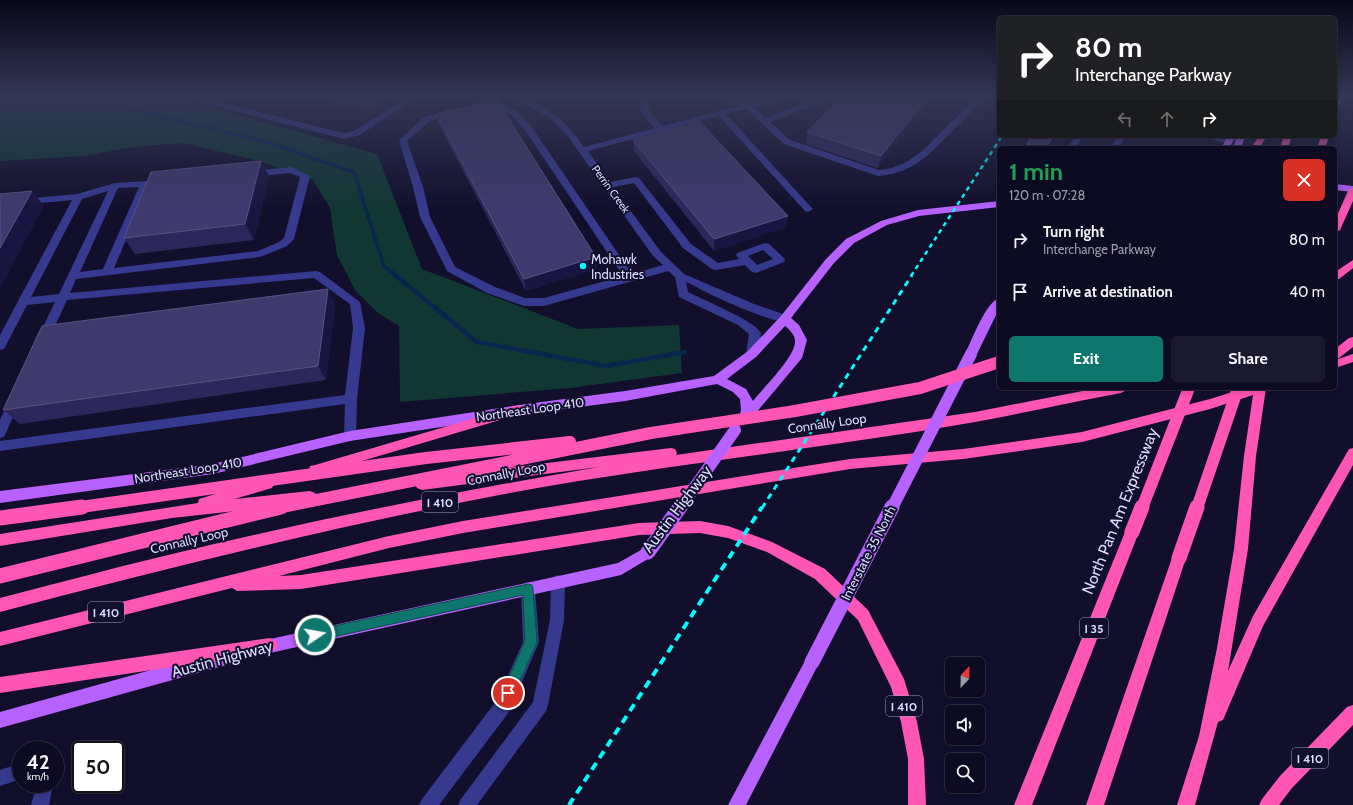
<!DOCTYPE html>
<html lang="en">
<head>
<meta charset="utf-8">
<style>
  :root { --surface:#0d0b21; --page:#1b192e; --text:#f1f3f6; --muted:#9a9ba5; --line:#2d2b3f; --accent:#0f766e }
  body { margin:0; font-family:Cabin,sans-serif; background:var(--page); color:var(--text); height:100vh; display:flex; flex-direction:column; font-size:15px; white-space:nowrap }
  * { box-sizing:border-box; margin:0 }
  p { font-size:13px; color:var(--muted) }
  .icon { flex:none; width:22px; height:22px; fill:none; stroke:currentColor; stroke-width:2; stroke-linecap:round; stroke-linejoin:round }
  .map { position:relative; flex:1; overflow:hidden }
  .details { position:absolute; left:997px; top:146px; width:340px; height:244px; display:flex; flex-direction:column; background:var(--surface); border-radius:6px; box-shadow:0 2px 6px #0003,0 0 0 1px var(--line) }
  .details>* { flex:none }
  .hud { position:absolute; left:997px; top:16px; width:340px; height:122px; border-radius:6px; box-shadow:0 2px 6px #0003,0 0 0 1px var(--line); background:#202124; color:#fff; overflow:hidden }
  .needle { width:26px; rotate:22deg }
  .fabs { position:absolute; left:945px; top:657px; display:grid; gap:8px }
  .fabs a { display:grid; place-items:center; width:40px; height:40px; border-radius:6px; background:var(--surface); box-shadow:0 2px 6px #0003,0 0 0 1px var(--line); font-size:20px }
  .speed { position:absolute; left:12px; top:741px; display:flex; gap:8px; font-size:20px; font-weight:700; text-align:center }
  .speed>* { display:grid; place-content:center; width:52px; height:52px; border-radius:50%; background:var(--surface); box-shadow:0 2px 6px #0003,0 0 0 1px var(--line); line-height:1 }
  .speed small { font-size:10px; font-weight:400 }
  .speed .limit { border:2px solid #111; border-radius:6px; background:#fff; color:#111 }
  .pin { position:absolute; display:grid; place-items:center; width:34px; height:34px; color:#fff; margin:-17px; border:2px solid #fff; border-radius:50%; box-shadow:0 1px 4px #0007 }
  .me { position:absolute; width:44px; margin:-22px; rotate:78deg; stroke-linejoin:round; filter:drop-shadow(0 0 3px #0008) }
  .turn { display:flex; align-items:center; gap:14px; height:84px; padding:0 12px; font-size:18px }
  .turn .icon { width:52px; height:52px; stroke-width:2.5 }
  .turn b { display:block; font-size:28px; line-height:34px }
  .lanes { display:flex; align-items:center; height:38px; padding:0 12px; background:#0003; justify-content:center; gap:20px; direction:ltr }
  .lanes .off { opacity:.35 }
  .round { display:grid; place-items:center; flex:none; width:42px; height:42px; border-radius:6px; background:var(--page) }
  .headline { display:flex; align-items:center; justify-content:space-between; height:68px; padding:0 12px }
  h1 { font-size:24px; font-weight:800; line-height:30px; color:#1e9e55 }
  .primary-button { display:flex; gap:8px; margin-top:auto; padding:8px 12px }
  .primary-button a { flex:1; height:46px; border-radius:6px; background:var(--accent); color:#fff; font-size:16px; font-weight:800; line-height:46px; text-align:center }
  .primary-button a+a { background:var(--page); color:var(--text) }
  ul { padding:0; list-style:none }
  li { display:flex; align-items:center; gap:12px; height:52px; padding:0 12px }
  li div { flex:1 }
  li b { display:block; font-size:15px }
  li em { font-style:normal }
  .map>svg:first-child { display:block }
  .green { fill:#113732 }
  .lines { fill:none; stroke-linecap:round; stroke-linejoin:round }
  .stream-far1 { stroke:#06264e; stroke-width:3.5 }
  .stream { stroke:#06264e; stroke-width:4.5 }
  .river { fill:#06264e; fill-rule:evenodd }
  .minor { fill:#363a8f; fill-rule:evenodd }
  .major { fill:#b761ff; fill-rule:evenodd }
  .highway { fill:#ff55b5; fill-rule:evenodd }
  .rail-far2 { stroke:#06fbff; stroke-width:2.5; stroke-dasharray:4.5 4; stroke-linecap:butt }
  .rail-far1 { stroke:#06fbff; stroke-width:3; stroke-dasharray:6 5; stroke-linecap:butt }
  .rail { stroke:#06fbff; stroke-width:4; stroke-dasharray:8 6; stroke-linecap:butt }
  .major-bridge-far1 { stroke:#b761ff; stroke-width:12 }
  .major-bridge { stroke:#b761ff; stroke-width:15 }
  .highway-bridge-far1 { stroke:#ff55b5; stroke-width:12 }
  .highway-bridge { stroke:#ff55b5; stroke-width:15 }
  .wall { fill:#2c275b }
  .shaded-wall { fill:#191541 }
  .building { fill:#3f3a6d; stroke:#575384 }
  .route { fill:#0f766e; stroke:#0a4d48 }
  .poi-dot { fill:#06fbff; stroke:#110f2c; stroke-width:1.5 }
  .labels { text-anchor:middle; dominant-baseline:central; stroke-width:4; stroke-linejoin:round; paint-order:stroke }
  .far-street-label { font-size:11px; fill:#dbdaff; stroke:#110f2c }
  .shield { fill:#110f2c; stroke:#9e9dc0; stroke-width:1 }
  .shield-label { font-size:12px; font-weight:bold; fill:#dbdaff }
  .poi-label { font-size:13px; fill:#dbdaff; stroke:#110f2c; text-anchor:start }
  .street-label { font-size:13px; fill:#dbdaff; stroke:#110f2c }
  .near-street-label { font-size:16px; fill:#dbdaff; stroke:#110f2c }
</style>
</head>
<body>
<div class="map">
<svg width="1353" height="805" viewBox="0 0 1353 805">
  <rect width="100%" height="100%" fill="#110f2c"/>
  <path class="green" d="M0,97H173L377,154L422,269L578,329L679,325L682,373L570,388L400,402L399,326L378,313L355,290L337,255L330,208L313,180L259,161L183,143L133,147L84,156L0,161Z"/>
  <g class="lines">
    <path class="stream-far1" d="M78,97L263,141L354,172L384,266L397,276"/>
    <path class="stream" d="M395,275L477,342L606,366L685,352"/>
    <path class="river" d="M8,97H33L30,101L0,110V99Z"/>
    <path class="minor" d="M187,97H199L344,133L354,131L408,97H417L360,135L344,139L188,99Z
      M493,97H501L497,101L517,111L531,126L632,274L663,265L653,256L567,135L549,117L513,99L512,97C543,97 568,124 584,147L655,128C646,119 637,110 640,97H648L649,110L662,126L739,106L718,99L717,97H728L748,103L774,97H786L785,99L754,107L765,118L821,97H831L830,99L770,122L790,140L879,170C911,168 930,143 952,121C960,113 969,106 976,97H984C977,107 967,115 959,124C933,150 917,173 878,176L784,144L746,109L726,114L811,207L813,209L808,212L805,211L719,116L588,151L610,182L636,177L639,178L691,244L718,263L739,259L736,255L737,253L765,243L769,244L784,258L785,260L784,262L756,273L752,272L745,265L716,270L712,269L683,248L634,183L613,187L661,252L684,274L754,304L789,316L790,319L789,322C778,325 721,300 708,293C701,290 694,285 686,282L688,292C705,301 752,319 761,333L758,354L756,357L752,358L748,357L746,354L749,334L738,325L679,297L675,277L668,271L544,306H524L487,293L447,271L420,217L413,187L399,140L424,117L452,109H455L456,111L455,113L430,121L407,141L423,187L430,217L455,267L495,287L525,298H544L623,276L525,130L511,115L491,104L478,107L474,105ZM763,250L773,259L757,265L748,256Z
      M1075,136H1083L1076,148H1068Z
      M1117,136H1125L1119,148H1111Z
      M1206,136H1220L1232,139L1233,141L1229,144L1207,138Z
      M291,167L310,176L294,239L287,246L260,257L76,279L70,293L316,271L320,272L360,302L365,328L357,399L356,436L354,440L350,441L346,440L344,436L345,404L0,451V441L345,395L353,328L350,304L314,278L67,300L49,339L47,342H39L37,339L55,302L27,305L4,349L0,350V335L72,200L0,207V201L77,194L115,183L166,180L168,182L166,184L149,186L114,268L258,251L279,242L284,238L300,177L290,173L251,177L246,174L251,171ZM139,187L103,269L80,272L118,188ZM108,191L59,294L31,297L82,199Z
      M15,395L19,397L21,400L4,437L0,438V420L11,397Z
      M558,575L563,577L565,582L564,620L548,705L546,711L477,805H458L461,799L533,702L550,620L551,582L553,577Z
      M528,582L533,584L535,589L539,642L509,712L439,805H419L422,799L497,700L523,642L521,589L523,584Z
      M21,763V779L0,786V770Z
      M37,784H53L49,805H31Z"/>
    <path class="major" d="M1228,136H1236L1229,148H1221Z
      M1237,136H1245L1241,148H1233Z
      M1335,184L1353,186V192L1335,190Z
      M999,201V207L919,216L887,225L854,243L834,263L791,318L799,325L807,340L802,358L750,420L745,423L741,421L739,418L741,410L740,399L733,392L717,384L625,401L519,415L350,441L213,474L0,503V491L213,464L350,431L519,405L625,391L714,376L748,351L781,316L826,259L846,239L881,221L918,210ZM785,326C789,329 795,335 795,341C796,356 763,388 753,401L746,389L727,379L756,357Z
      M999,298V309L977,354L975,357L971,358L967,357L965,354C971,342 986,302 999,298Z
      M648,546L653,548L655,552L653,556L621,575L261,655L256,653L253,648L256,643L261,641L618,563Z
      M230,648L235,651L238,656L235,661L230,664L0,728V712Z
      M812,654L817,657L820,662L817,667L746,805H728L807,657Z"/>
    <path class="highway" d="M1335,97H1342L1339,106L1335,108Z
      M1259,136H1267L1259,148H1251Z
      M1284,136H1292L1288,148H1280Z
      M1321,136H1329L1325,148H1317Z
      M1353,188V201L1340,230L1335,233V220L1348,191Z
      M1353,260V268L1339,279L1335,280V272Z
      M1353,337V347L1339,358L1335,359V349L1349,338Z
      M1353,354V362L1335,368V360Z
      M1098,388H1127L1125,391L1121,393C1072,402 1024,413 975,422C822,449 667,464 515,492C341,525 170,567 0,612V598C55,584 109,569 164,556C308,521 453,492 599,467L422,490L417,488L415,484L417,480L422,478L671,448L675,449L677,453L676,455L975,412Z
      M1245,388H1266L1256,456L1248,549L1228,671L1253,616L1349,449L1353,448V465L1263,626L1223,720L1218,722L1195,805H1177L1199,736L1217,648L1234,549L1244,456L1253,395L1210,409L1082,442L963,459L850,469L463,533L389,548L279,576L301,575L639,523L700,521L728,526L772,542L825,569L868,610L904,679L917,722L924,759L926,805H908V759L901,722L891,687L858,620L815,579L767,552L728,538L700,533L639,535L301,589L237,591L232,588L0,646V632L389,536L463,521L850,459L963,449L1082,432L1210,399Z
      M519,405L523,407L525,410L523,413L315,475L310,474L309,470L310,466L315,465Z
      M267,478L272,480L274,484L272,488L234,499L310,491L315,493L317,497L315,501L310,503L172,518L0,546V534L198,503L199,499Z
      M1132,526L1137,528L1139,532L1032,805H1014L1125,532L1127,528Z
      M1179,552L1184,554L1186,558L1104,805H1086L1172,558L1174,554Z
      M270,638L275,640L278,645L275,650L270,652L0,693V677Z
      M1353,705V725L1292,788L1279,805H1259L1262,799L1280,776L1347,707Z"/>
    <path class="rail-far2" d="M911,276L1002,136"/>
    <path class="rail-far1" d="M762,508L912,275"/>
    <path class="rail" d="M569,805L762,507"/>
    <path class="major-bridge-far1" d="M680,508L735,430
      M892,508L971,354"/>
    <path class="major-bridge" d="M648,552L680,507
      M812,662L892,507"/>
    <path class="highway-bridge-far1" d="M74,508L426,458L570,442
      M277,508L651,433L795,411L920,388L999,362
      M1142,508L1189,388
      M1197,508L1238,388"/>
    <path class="highway-bridge" d="M0,518L82,507
      M1132,532L1142,507
      M1179,558L1197,507
      M0,576L281,507"/>
  </g>
  <path class="wall" d="M314,97H395L376,112Z
    M934,97L878,168L806,144L807,132Z
    M436,114L597,269L526,291L439,125Z
    M1055,136L1048,148H1025L1027,144Z
    M633,140L786,227L714,251L634,151Z
    M269,176L254,240L135,254L124,238Z
    M335,304L326,380L20,424L3,410Z"/>
  <path class="shaded-wall" d="M377,97H395L376,112L372,100Z
    M928,97H934L878,168L881,156Z
    M1053,136H1055L1048,148H1046Z
    M261,161L269,176L254,240L245,224Z
    M32,191L44,206L0,289V248Z
    M788,216L786,227L714,251V239Z
    M596,257L597,269L526,291L524,279Z
    M328,289L335,304L326,380L318,366Z"/>
  <path class="building" d="M357,97H377L372,100Z
    M841,97H928L881,156L807,132Z
    M497,100L596,257L524,279L436,114Z
    M700,122L788,216L714,239L633,140Z
    M1032,136H1053L1047,146H1044L1043,148H1039L1027,144Z
    M261,161L245,224L124,238L151,172Z
    M32,191L0,248V194Z
    M328,289L318,366L3,410L42,326Z"/>
  <linearGradient id="sky" x2="0" y2="1"><stop stop-color="#090818"/><stop offset="0.46" stop-color="#323756"/><stop offset="1" stop-color="#323756" stop-opacity="0"/></linearGradient>
  <rect width="1353" height="209" fill="url(#sky)"/>
  <path class="route" d="M528,584L532,585L533,589L537,642L513,697L508,699L504,697L502,693L525,641L523,595L315,641L311,639L309,635L311,631L315,630Z"/>
  <circle class="poi-dot" cx="583" cy="266" r="4"/>
  <g class="labels">
    <g class="far-street-label">
      <text transform="translate(611 189) rotate(54)">Perrin Creek</text>
    </g>
    <g class="shield">
      <rect x="422" y="492" width="36" height="20" rx="3"/>
      <rect x="88" y="602" width="36" height="20" rx="3"/>
      <rect x="1080" y="618" width="28" height="20" rx="3"/>
      <rect x="886" y="696" width="36" height="20" rx="3"/>
      <rect x="1292" y="748" width="36" height="20" rx="3"/>
    </g>
    <g class="shield-label">
      <text x="440" y="502">I 410</text>
      <text x="106" y="612">I 410</text>
      <text x="1094" y="628">I 35</text>
      <text x="904" y="706">I 410</text>
      <text x="1310" y="758">I 410</text>
    </g>
    <g class="poi-label">
      <text x="591" y="259">Mohawk<tspan x="591" dy="15">Industries</tspan></text>
    </g>
    <g class="street-label">
      <text transform="translate(530 409) rotate(-8)">Northeast Loop 410</text>
      <text transform="translate(827 423) rotate(-8)">Connally Loop</text>
      <text transform="translate(188 470) rotate(-9)">Northeast Loop 410</text>
      <text transform="translate(506 473) rotate(-11)">Connally Loop</text>
      <text transform="translate(189 540) rotate(-13)">Connally Loop</text>
      <text transform="translate(868 553) rotate(-63)">Interstate 35 North</text>
    </g>
    <g class="near-street-label">
      <text transform="translate(677 509) rotate(-53)">Austin Highway</text>
      <text transform="translate(1120 511) rotate(-68)">North Pan Am Expressway</text>
      <text transform="translate(222 659) rotate(-15)">Austin Highway</text>
    </g>
  </g>
</svg>
<div class="fabs">
<a><svg class="needle" viewBox="-14 -14 28 28"><path d="M0-13l5 13h-10z" fill="#e53935"/><path d="M0 13l5-13h-10z" fill="#9a9ba5"/></svg></a>
<a><svg class="icon" aria-label="sound" viewBox="0 0 24 24"><path d="M4 9h4l5-4v14l-5-4H4zM17 9q2 3 0 6"/></svg></a>
<a><svg class="icon" aria-label="search" viewBox="0 0 24 24"><circle cx="10" cy="10" r="6"/><path d="M15 15l6 6"/></svg></a>
</div>
<div class="speed"><div>42<small>km/h</small></div><div class="limit">50</div></div>
<div class="pin" style="left:508px;top:693px;background:#d93025"><svg class="icon" aria-label="arrive" viewBox="0 0 24 24"><path d="M6 21V4h12l-3 4 3 4H6"/></svg></div>
<svg class="me" style="left:315px;top:635px" viewBox="-20 -20 40 40"><circle r="17" fill="#0f766e" stroke="#fff" stroke-width="3"/><path d="M0-11L8 9 0 5-8 9z" fill="#fff"/></svg>
<div class="hud">
<div class="turn"><svg class="icon" aria-label="right" viewBox="0 0 24 24"><path d="M7 20v-9h11M14 6l5 5-5 5"/></svg><div><b>80 m</b>Interchange Parkway</div></div>
<div class="lanes"><svg class="icon off" aria-label="left" viewBox="0 0 24 24"><path d="M17 20v-9H6M10 6l-5 5 5 5"/></svg><svg class="icon off" aria-label="ahead" viewBox="0 0 24 24"><path d="M12 20V5M6 11l6-6 6 6"/></svg><svg class="icon" aria-label="right" viewBox="0 0 24 24"><path d="M7 20v-9h11M14 6l5 5-5 5"/></svg></div>
</div>
<section class="details">
<div class="headline"><div><h1>1 min</h1><p>120 m · 07:28</p></div><a class="round" style="background:#d93025;color:#fff"><svg class="icon" aria-label="close" viewBox="0 0 24 24"><path d="M6 6l12 12M18 6L6 18"/></svg></a></div>
<ul>
<li><svg class="icon" aria-label="right" viewBox="0 0 24 24"><path d="M7 20v-9h11M14 6l5 5-5 5"/></svg><div><b>Turn right</b><p>Interchange Parkway</p></div><em>80 m</em></li>
<li><svg class="icon" aria-label="arrive" viewBox="0 0 24 24"><path d="M6 21V4h12l-3 4 3 4H6"/></svg><div><b>Arrive at destination</b></div><em>40 m</em></li>
</ul>
<div class="primary-button"><a>Exit</a><a>Share</a></div>
</section>
</div>
</body>
</html>
